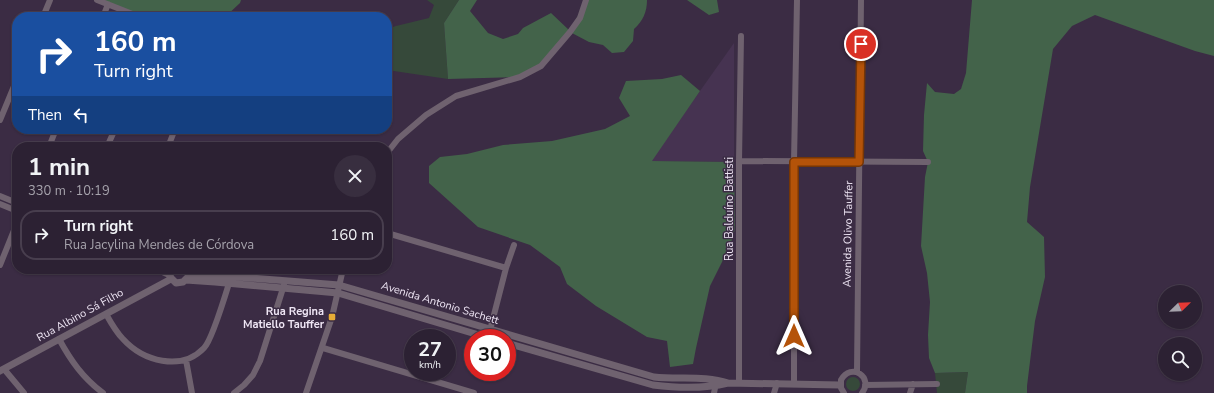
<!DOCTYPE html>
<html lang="en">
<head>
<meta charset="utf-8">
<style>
  :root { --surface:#2c2133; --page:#382e3f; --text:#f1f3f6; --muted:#a6a3ac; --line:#483e4e }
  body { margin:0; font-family:"Nunito Sans",sans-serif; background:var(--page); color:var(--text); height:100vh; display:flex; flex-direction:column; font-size:15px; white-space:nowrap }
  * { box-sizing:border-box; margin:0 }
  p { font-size:13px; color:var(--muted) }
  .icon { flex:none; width:22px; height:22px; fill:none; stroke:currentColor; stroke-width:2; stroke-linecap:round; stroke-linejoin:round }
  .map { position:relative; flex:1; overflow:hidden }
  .sheet { position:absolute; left:12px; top:142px; width:380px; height:132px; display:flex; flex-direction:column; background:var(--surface); border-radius:16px; box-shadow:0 1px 3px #0004,0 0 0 1px var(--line) }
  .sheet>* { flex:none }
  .top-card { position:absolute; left:12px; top:12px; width:380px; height:122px; border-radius:16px; box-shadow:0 1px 3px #0004,0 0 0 1px var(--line); background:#1a4fa0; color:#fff; overflow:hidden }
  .needle { width:26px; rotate:67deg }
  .fabs { position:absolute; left:1158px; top:285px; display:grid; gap:8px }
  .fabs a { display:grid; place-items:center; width:44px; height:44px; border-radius:50%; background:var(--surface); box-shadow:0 1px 3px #0004,0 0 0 1px var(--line); font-size:20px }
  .speed { position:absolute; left:404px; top:329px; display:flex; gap:8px; font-size:20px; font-weight:700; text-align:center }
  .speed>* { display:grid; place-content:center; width:52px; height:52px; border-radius:50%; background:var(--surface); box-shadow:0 1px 3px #0004,0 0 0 1px var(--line); line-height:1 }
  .speed small { font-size:10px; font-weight:400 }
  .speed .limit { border:6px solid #d22; background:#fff; color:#111 }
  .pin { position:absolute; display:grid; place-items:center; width:34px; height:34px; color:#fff; margin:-17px; border:2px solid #fff; border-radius:50%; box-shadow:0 1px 4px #0007 }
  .me { position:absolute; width:44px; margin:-22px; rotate:0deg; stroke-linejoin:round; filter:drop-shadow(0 0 3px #0008) }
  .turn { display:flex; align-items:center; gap:14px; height:84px; padding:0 16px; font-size:18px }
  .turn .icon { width:52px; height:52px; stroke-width:2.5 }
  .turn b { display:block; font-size:28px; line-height:34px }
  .then { display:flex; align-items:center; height:38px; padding:0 16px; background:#0003; gap:8px; font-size:15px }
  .round { display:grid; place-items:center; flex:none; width:42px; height:42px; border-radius:21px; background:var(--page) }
  .headline { display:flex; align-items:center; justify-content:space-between; height:68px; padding:0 16px }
  h1 { font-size:24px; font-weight:700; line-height:30px }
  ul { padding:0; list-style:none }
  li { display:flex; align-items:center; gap:12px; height:50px; margin:0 8px 6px; padding:0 8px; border:2px solid var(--line); border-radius:16px }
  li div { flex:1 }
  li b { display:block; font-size:15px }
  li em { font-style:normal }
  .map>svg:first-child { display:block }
  .built { fill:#463351 }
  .green { fill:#36493a }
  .forest { fill:#43634a }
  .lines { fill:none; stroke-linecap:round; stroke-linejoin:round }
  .minor { stroke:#6f626f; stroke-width:6 }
  .tertiary { stroke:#6f626f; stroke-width:7 }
  .route-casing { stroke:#753606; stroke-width:10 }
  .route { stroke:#b45309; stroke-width:7 }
  .poi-dot { fill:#e6ac36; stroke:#3b2c44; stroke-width:1.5 }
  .labels { text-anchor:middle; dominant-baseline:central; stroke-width:3; stroke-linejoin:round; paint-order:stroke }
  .street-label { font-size:11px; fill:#efe6f5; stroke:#3b2c44 }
  .poi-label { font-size:11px; font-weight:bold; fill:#efe6f5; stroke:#3b2c44; text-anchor:end }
</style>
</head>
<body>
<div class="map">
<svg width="1214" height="393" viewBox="0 0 1214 393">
  <rect width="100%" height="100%" fill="#3b2c44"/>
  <path class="built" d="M734,43V162L651,161L700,91Z"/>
  <path class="green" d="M427,0H459L444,23L448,79L387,70V29L396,26L429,18L434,5Z
    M968,372L965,393H937L935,373Z
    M846 384a7 7 0 1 1 14 0a7 7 0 1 1-14 0Z"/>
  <path class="forest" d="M103,0H241L240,3L225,17H146Z
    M459,0H477L470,11L488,33L503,39L518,34L523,28L551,13L570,31L586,0H647C647,12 643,21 634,29L633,41L624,52L612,53L603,45L589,42L570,32L541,66L520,77L448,79L444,23Z
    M687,0H717L719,12L709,15Z
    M972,0H1214V56L1195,51L1095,15L1072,26L1053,49L1030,187L1027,222L1044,237L1045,277L1035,321L1027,386V393H965L968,372L935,373L929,358L928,335L930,302L927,273L921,246L925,177L928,162L923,151L924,115L927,83L935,92L954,94L961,89L966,73Z
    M681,75L700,91L652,161L734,162L735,229L730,246L710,286L696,348L693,364L670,367L667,341L647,337L596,306L567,284L560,267L530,245L478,227L429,183V166L440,157L467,154L503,145L552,141L605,129L630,116L619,98L626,81L662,79Z"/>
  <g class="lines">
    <path class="minor" d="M97,0L140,17
      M43,17L50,0
      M103,17L108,4
      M0,120L17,79
      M49,147L56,129
      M107,147L115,129
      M168,147L175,129
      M387,153L398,139L426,115L456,96L520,77L541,66L570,32L580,18L586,0
      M739,161L928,162
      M0,196L17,203
      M0,204L17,211
      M387,233L506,268
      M0,265L17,223
      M156,269L169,275
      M106,314C111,323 116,332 123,339C143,361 181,372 204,348C212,340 226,293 230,280
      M488,338L506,268L514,245
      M59,339C71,361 83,378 103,393
      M323,348L474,393
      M186,360L192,393
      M4,369L24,393
      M857,372L861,0
      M739,383V161L741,36
      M794,383V162L797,0
      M865,385L937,384
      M234,393L244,385L253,375L260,361L284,285
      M306,393L332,317L343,269
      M714,393L716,383
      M774,393L777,383
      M844,393L841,388V380C851,362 874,377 862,393
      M910,393L913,384"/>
    <path class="tertiary" d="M171,269L170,277L176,283L183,282L188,277
      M188,273L339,285L654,377C678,380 705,375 728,383
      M186,280L215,282L338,293L489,338
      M507,343L653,385C677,388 704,389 728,383L840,385
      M0,371L171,279"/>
  </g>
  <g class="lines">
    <g class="route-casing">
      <path id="route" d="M794,336V162H859L861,44"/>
    </g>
    <use href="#route" class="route"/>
  </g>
  <rect class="poi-dot" x="328" y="313" width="8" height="8" rx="2"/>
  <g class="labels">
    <g class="street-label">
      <text transform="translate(729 209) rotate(-90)">Rua Balduíno Battisti</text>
      <text transform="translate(848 234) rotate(-89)">Avenida Olivo Tauffer</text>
      <text transform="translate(440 303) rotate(17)">Avenida Antonio Sachett</text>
      <text transform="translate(80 315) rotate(-29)">Rua Albino Sá Filho</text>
    </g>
    <g class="poi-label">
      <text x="324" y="311">Rua Regina<tspan x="324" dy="13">Matiello Tauffer</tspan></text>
    </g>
  </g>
</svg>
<div class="fabs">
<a><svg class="needle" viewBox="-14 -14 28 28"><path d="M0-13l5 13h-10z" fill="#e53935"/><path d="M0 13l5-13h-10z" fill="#a6a3ac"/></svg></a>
<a><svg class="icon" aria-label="search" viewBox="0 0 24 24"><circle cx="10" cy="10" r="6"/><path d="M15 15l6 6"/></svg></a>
</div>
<div class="speed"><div>27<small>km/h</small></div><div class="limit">30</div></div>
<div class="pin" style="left:861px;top:44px;background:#d93025"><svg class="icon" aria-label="arrive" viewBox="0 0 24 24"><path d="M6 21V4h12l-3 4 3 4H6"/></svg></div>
<svg class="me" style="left:794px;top:336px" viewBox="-20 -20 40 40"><path d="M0-17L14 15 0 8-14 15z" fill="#b45309" stroke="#fff" stroke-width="4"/></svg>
<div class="top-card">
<div class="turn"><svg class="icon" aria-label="right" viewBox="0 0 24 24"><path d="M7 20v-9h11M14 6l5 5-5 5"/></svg><div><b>160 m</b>Turn right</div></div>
<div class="then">Then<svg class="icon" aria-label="left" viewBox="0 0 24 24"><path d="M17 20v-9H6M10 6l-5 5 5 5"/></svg></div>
</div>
<section class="sheet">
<div class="headline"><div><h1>1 min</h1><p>330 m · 10:19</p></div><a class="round"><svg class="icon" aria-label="close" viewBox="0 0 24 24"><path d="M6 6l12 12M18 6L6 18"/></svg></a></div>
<ul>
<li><svg class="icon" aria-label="right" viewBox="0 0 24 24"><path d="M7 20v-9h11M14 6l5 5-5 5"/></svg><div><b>Turn right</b><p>Rua Jacylina Mendes de Córdova</p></div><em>160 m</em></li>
</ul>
</section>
</div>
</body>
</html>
